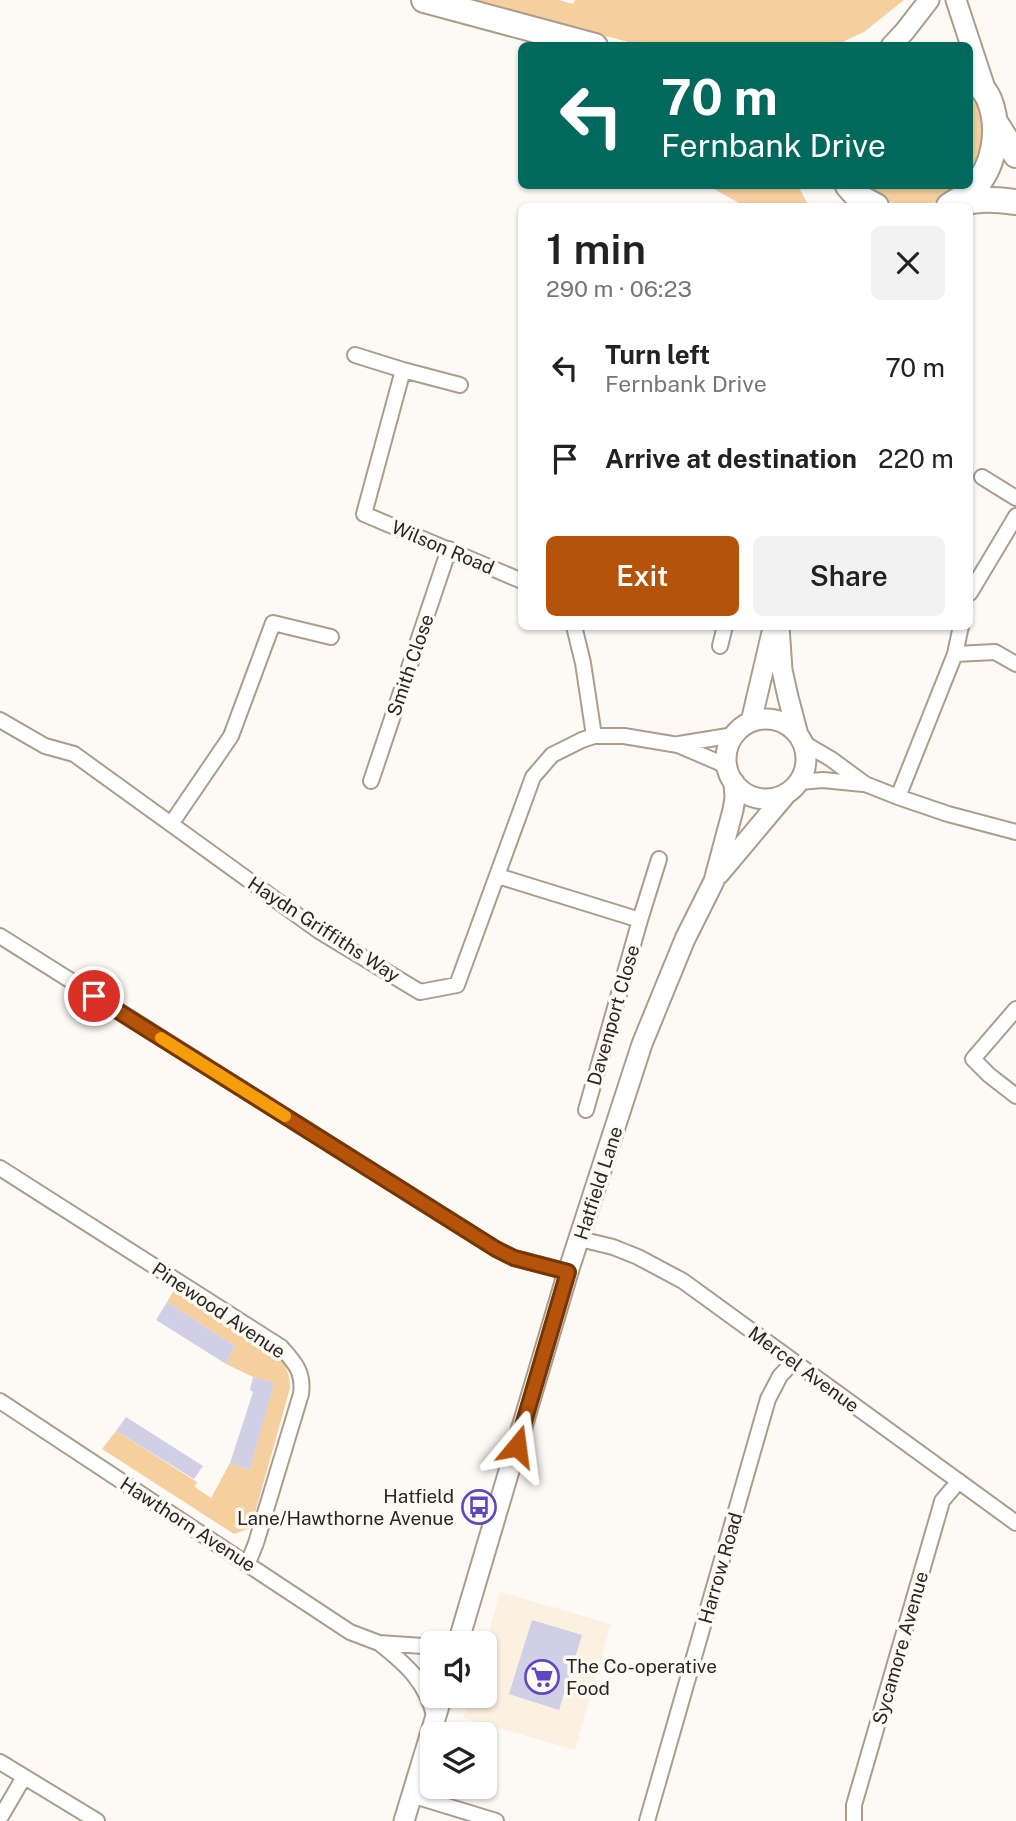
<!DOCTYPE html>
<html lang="en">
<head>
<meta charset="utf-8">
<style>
  :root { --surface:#fff; --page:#f2f2f2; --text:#222; --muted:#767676; --accent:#b45309 }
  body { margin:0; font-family:"Public Sans",sans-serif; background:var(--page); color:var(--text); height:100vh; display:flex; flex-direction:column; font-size:26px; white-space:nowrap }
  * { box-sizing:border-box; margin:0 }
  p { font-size:23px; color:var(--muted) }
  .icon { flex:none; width:38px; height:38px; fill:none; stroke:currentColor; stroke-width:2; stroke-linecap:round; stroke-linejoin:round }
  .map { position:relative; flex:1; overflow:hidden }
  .sheet { position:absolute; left:518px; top:203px; width:455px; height:427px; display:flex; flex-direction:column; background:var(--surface); border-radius:10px; box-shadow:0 2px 5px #0004 }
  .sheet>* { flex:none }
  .guide { position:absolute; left:518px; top:42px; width:455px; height:147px; border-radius:10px; box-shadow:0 2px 5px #0004; background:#00695c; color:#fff; overflow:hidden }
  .controls { position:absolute; left:420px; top:1631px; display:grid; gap:14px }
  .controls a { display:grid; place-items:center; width:77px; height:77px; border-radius:10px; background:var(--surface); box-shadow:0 2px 5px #0004; font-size:35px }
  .pin { position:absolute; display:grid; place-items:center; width:60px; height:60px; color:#fff; margin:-30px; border:4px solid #fff; border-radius:50%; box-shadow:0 2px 7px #0007 }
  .me { position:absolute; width:77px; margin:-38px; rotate:16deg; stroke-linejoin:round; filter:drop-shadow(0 0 5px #0008) }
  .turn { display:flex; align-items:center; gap:24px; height:147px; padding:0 28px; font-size:32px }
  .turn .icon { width:91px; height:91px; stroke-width:2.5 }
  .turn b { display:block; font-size:49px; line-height:60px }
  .round { display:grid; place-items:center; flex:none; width:74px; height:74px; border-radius:10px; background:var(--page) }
  .overview { display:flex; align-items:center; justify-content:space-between; height:119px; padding:0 28px }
  h1 { font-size:42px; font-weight:600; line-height:52px }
  .action { display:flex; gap:14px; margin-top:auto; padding:14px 28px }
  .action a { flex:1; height:80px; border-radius:10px; background:var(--accent); color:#fff; font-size:28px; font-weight:600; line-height:80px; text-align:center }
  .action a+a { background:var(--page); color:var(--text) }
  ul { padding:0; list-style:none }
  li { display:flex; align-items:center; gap:21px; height:91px; padding:0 28px }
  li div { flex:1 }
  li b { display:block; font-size:26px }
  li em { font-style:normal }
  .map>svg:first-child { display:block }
  .built { fill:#fcf0e1 }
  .green { fill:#f5cf9e }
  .building { fill:#d0cfe5 }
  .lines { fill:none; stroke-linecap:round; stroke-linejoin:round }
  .street-casing { stroke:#ab9d8c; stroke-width:18 }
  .secondary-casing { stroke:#ab9d8c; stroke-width:23 }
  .highway-casing { stroke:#ab9d8c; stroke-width:28 }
  .street { stroke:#fff; stroke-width:14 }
  .secondary { stroke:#fff; stroke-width:19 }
  .highway { stroke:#fff; stroke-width:24 }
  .route-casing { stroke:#753606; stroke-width:18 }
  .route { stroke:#b45309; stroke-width:12 }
  .slow { stroke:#f59e0b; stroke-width:12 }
  .labels { text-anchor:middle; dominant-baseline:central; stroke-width:7; stroke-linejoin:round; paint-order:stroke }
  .street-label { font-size:19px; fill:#2a251e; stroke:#fdfaf6 }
  .poi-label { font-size:19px; fill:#2a251e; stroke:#fdfaf6; text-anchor:end }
</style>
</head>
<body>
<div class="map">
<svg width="1016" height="1821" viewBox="0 0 1016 1821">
  <rect width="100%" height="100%" fill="#fdfaf6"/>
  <path class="built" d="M500,1592L611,1624L575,1750L463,1718L470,1696H485V1645Z"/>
  <path class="green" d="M466,0H559L573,4L575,0H904L864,32L834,46L640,45Z
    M970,91C981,109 988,129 982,151C980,160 974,169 970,177Z
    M709,186H798L809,206H744Z
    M863,186H962C954,191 946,198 938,201C912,211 881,204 863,186Z
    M174,1290L277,1355C286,1366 290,1373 290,1388L252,1524L248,1529L234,1534L102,1449L116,1431L197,1482L195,1487L211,1498L230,1463L250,1470L273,1383L253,1377L226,1364L235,1346L167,1302Z"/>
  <path class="building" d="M167,1302L235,1346L226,1364L156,1320Z
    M253,1377L274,1383L250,1470L230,1463L253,1392L250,1390Z
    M126,1417L203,1466L194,1479L116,1431Z
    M532,1620L582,1635L559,1710L509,1694Z"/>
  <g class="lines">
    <g class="street-casing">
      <path id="street" d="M355,355L403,370
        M460,385L403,370L364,514L522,581
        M982,477L1016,498
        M970,593L1016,516
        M574,626L583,663L594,736
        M720,646L725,626
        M955,654L995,652L1016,664
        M0,720L45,746L74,754L319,931L420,992L457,985L533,777L552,755L582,740L594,736H624L678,745L727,766
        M802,742L831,759L865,784L898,797L948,814L1016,832
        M679,744L734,735
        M371,781L449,549
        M799,782L823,780L863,784
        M898,797L955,654L961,626
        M171,824L231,736L273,623L331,637
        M498,876L640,920L659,859
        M0,936L496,1249L514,1258L568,1272
        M1016,1009L973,1059L989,1075L1016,1096
        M586,1110L640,920
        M0,1168L281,1347C295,1363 304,1372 301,1394L256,1543L248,1563
        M580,1239L613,1247L638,1257L683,1281L1016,1523
        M0,1401L350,1632L379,1643
        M432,1643L423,1646L379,1643C407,1665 426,1682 435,1718
        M0,1762L97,1821
        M411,1795L496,1821
        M0,1818L24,1777
        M647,1821L768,1399L780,1376L793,1362
        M854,1821V1805L939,1512L942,1501L959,1481"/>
    </g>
    <g class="secondary-casing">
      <path id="secondary" d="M956,0L984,85
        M891,46L905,31L929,0
        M779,626L782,670L788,697L798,735
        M726 759a40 40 0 1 1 80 0a40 40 0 1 1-80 0Z
        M751,722L773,628
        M719,874L787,793
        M458,1643L568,1272L642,1044L685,939L714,881L733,810L735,798L734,782
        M404,1821L442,1696"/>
    </g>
    <g class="highway-casing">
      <path id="highway" d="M424,0L595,46
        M995,122L1016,155
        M848,186L857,196L876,206
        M955,205C977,198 993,199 1016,202
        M949,206C956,201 965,197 971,191C995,168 1001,129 989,99C985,90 976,81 970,73"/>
    </g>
    <use href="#street" class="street"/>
    <use href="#secondary" class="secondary"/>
    <use href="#highway" class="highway"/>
  </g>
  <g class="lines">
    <g class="route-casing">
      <path id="route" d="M94,996L496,1249L514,1258L568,1272L517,1446"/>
    </g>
    <use href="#route" class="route"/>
    <path class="slow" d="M161,1038L285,1116"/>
  </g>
  <defs>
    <g id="bus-ring" transform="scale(1.75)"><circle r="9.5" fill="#fdfaf6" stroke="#5e48c0" stroke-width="1.5"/><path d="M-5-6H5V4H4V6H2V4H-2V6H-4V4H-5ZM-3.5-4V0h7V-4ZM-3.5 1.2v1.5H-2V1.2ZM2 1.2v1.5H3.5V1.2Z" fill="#5e48c0"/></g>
    <g id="supermarket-ring" transform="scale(1.75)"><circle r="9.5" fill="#fdfaf6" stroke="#5e48c0" stroke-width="1.5"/><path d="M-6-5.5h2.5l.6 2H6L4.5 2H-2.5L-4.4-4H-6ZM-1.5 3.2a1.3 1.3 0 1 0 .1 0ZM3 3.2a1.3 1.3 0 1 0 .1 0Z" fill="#5e48c0"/></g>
  </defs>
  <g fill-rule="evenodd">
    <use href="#bus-ring" x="479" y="1507"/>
    <use href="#supermarket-ring" x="542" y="1677"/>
  </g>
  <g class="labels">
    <g class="street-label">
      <text transform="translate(443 547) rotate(23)">Wilson Road</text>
      <text transform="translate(410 665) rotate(-71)">Smith Close</text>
      <text transform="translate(324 929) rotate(33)">Haydn Griffiths Way</text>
      <text transform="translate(613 1015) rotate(-74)">Davenport Close</text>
      <text transform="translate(598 1183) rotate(-72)">Hatfield Lane</text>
      <text transform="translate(219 1310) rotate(34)">Pinewood Avenue</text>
      <text transform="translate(804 1369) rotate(36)">Mercel Avenue</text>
      <text transform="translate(188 1524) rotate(33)">Hawthorn Avenue</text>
      <text transform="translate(720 1568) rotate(-74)">Harrow Road</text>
      <text transform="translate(900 1648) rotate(-74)">Sycamore Avenue</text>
    </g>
    <g class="poi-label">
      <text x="454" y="1496">Hatfield<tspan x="454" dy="22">Lane/Hawthorne Avenue</tspan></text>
      <text x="566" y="1666" text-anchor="start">The Co-operative<tspan x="566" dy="22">Food</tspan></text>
    </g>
  </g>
</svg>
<div class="controls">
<a><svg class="icon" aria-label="sound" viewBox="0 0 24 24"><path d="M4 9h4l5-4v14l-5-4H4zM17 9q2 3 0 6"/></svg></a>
<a><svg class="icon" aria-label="layers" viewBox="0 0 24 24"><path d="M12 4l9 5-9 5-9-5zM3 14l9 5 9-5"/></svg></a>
</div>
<div class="pin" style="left:94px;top:996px;background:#d93025"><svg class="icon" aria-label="arrive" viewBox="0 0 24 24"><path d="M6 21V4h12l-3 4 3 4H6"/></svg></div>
<svg class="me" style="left:517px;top:1446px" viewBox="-20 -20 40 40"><path d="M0-17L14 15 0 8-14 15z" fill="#b45309" stroke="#fff" stroke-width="4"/></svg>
<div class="guide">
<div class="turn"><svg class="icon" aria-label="left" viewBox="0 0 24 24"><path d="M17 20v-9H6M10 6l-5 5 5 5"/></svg><div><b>70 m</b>Fernbank Drive</div></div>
</div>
<section class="sheet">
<div class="overview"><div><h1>1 min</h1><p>290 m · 06:23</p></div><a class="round"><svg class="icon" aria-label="close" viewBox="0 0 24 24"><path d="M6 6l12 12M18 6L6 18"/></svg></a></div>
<ul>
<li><svg class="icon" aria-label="left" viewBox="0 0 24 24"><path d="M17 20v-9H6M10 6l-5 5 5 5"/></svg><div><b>Turn left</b><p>Fernbank Drive</p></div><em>70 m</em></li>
<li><svg class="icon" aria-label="arrive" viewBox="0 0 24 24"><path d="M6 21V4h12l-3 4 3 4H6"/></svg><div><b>Arrive at destination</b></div><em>220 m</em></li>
</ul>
<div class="action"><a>Exit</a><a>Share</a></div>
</section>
</div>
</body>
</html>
